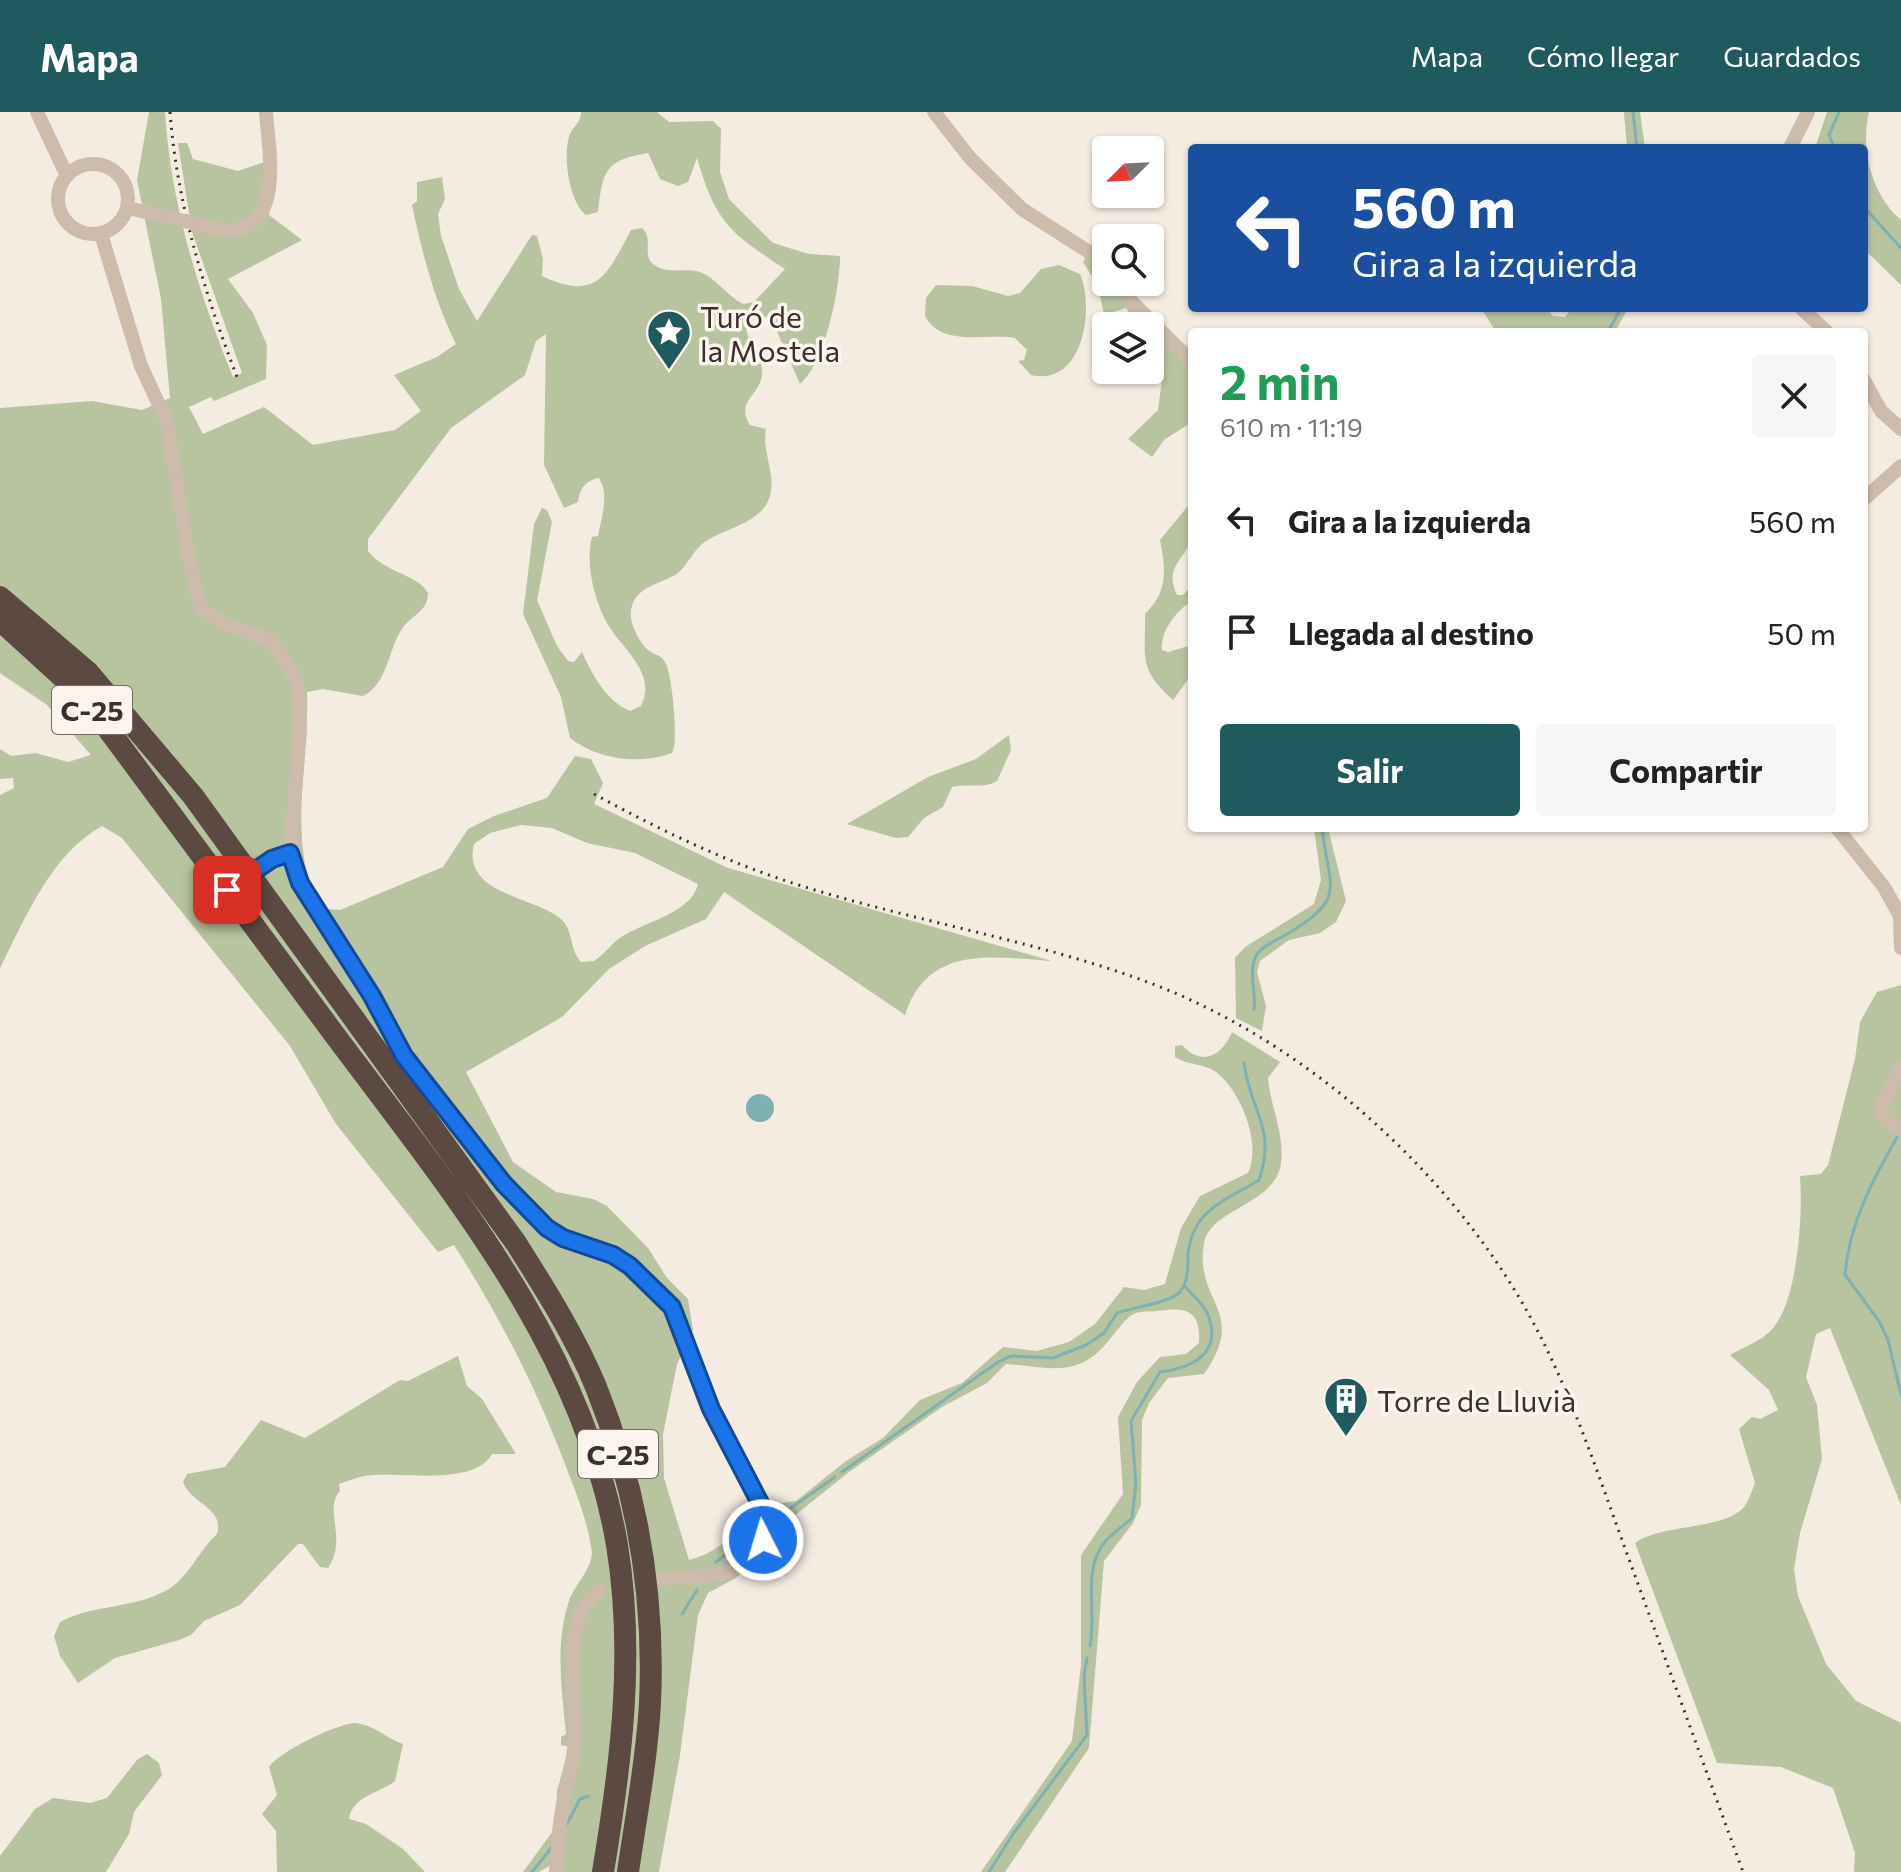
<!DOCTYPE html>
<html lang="es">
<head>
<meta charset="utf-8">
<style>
  :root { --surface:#fff; --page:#f6f6f6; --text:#222; --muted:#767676; --accent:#1f5a5e }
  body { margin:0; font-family:Commissioner,sans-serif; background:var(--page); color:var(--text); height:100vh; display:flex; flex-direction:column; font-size:30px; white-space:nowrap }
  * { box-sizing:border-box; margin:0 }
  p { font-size:26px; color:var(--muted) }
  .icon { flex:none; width:44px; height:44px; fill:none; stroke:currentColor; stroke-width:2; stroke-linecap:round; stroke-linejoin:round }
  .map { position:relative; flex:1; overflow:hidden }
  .side { position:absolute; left:1188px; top:216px; width:680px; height:504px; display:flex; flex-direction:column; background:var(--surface); border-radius:8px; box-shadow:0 2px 6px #0004 }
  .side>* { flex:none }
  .top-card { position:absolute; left:1188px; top:32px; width:680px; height:168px; border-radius:8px; box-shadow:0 2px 6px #0004; background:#1a4fa0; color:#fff; overflow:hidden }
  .needle { width:52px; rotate:246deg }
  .fabs { position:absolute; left:1092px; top:24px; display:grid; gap:16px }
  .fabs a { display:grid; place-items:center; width:72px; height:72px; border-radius:8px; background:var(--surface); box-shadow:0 2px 6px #0004; font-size:40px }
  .pin { position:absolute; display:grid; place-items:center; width:68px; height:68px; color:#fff; margin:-34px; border-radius:16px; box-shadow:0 4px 12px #0006 }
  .me { position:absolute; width:88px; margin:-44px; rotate:355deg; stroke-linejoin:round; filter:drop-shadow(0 0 6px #0008) }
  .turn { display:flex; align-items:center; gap:28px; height:168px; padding:0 32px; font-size:36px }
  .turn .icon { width:104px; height:104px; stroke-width:2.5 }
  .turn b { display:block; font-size:56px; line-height:68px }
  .round { display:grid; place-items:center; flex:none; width:84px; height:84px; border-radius:8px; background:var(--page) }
  .head { display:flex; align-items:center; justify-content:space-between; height:136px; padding:0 32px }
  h1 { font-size:48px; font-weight:700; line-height:60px; color:#1e9e55 }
  .action { display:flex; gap:16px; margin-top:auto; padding:16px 32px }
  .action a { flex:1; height:92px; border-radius:8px; background:var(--accent); color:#fff; font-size:32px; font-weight:700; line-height:92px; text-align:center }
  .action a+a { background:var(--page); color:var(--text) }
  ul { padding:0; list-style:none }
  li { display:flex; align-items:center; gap:24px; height:112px; padding:0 32px }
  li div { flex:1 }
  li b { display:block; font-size:30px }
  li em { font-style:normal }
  header { display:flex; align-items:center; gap:48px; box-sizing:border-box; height:112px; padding:0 40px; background:var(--accent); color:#fff }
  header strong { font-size:38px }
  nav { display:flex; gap:44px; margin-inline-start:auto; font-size:28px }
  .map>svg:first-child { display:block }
  .green { fill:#b8c4a0; fill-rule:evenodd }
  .water { fill:#7fb0b2 }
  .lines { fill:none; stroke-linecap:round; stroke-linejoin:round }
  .stream { stroke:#7fb0b2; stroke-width:3 }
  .minor { stroke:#cdbbac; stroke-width:14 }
  .highway { stroke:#5c4a42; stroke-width:22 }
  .rail { stroke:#3b302b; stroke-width:3; stroke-dasharray:2 6; stroke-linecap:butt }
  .minor-bridge { stroke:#cdbbac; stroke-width:14 }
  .route-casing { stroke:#114b97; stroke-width:20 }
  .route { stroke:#1a73e8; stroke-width:14 }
  .labels { text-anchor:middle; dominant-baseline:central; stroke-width:7; stroke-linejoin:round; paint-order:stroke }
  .shield { fill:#fbf5ee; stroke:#756b66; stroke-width:2 }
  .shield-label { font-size:28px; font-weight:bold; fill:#3b302b }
  .poi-label { font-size:30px; fill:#3b302b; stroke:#fbf5ee; text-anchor:start }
</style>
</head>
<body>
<header>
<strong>Mapa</strong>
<nav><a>Mapa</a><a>Cómo llegar</a><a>Guardados</a></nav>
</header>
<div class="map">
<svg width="1901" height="1760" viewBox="0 0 1901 1760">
  <rect width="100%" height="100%" fill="#f4ebe1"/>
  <path class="green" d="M149,0H165C171,93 198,179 233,265L242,261L192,120L178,31H187L193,47L238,59L276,46L269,103L302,128L228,167L253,201L267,233L266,267L214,289L211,285L189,295L203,322L264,295L313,333L395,318L421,299L394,263L437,245L456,232C434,188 422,140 412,93L417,89V70L442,65L445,87L438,102L441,124L459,177L477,209L532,123L537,124L543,147L542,164C597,190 607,163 631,118L642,116C654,127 642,141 652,151C665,163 681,156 696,159C713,162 727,184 743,192L754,190L785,157C729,120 716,111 697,46L688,70L678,74L660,67L648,41C604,48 603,60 598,100L586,103C569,90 562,42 570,22C574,13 581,11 581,0H657L669,10L713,9L721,17L720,60L729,87L773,131L809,142L840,144C840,177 825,251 800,272L771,206L756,204L746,216C748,232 764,247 762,263C760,283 735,290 750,313L766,317C761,341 779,365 768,389C758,411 727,416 708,428C693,436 688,455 675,463C660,472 638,474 632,494C627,507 638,529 648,538C655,544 662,542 666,552C672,564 679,631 672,641C640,653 598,648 570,626L561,585L523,502L534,412L542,396L547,398L552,410L537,488L557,534L568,549L574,550L582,540C592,562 606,589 630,599L641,594C658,561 621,536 607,511C594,488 585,451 592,425L598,424C601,406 610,384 599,366C584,369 580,377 578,390L564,396L544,353L546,222L536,229L525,263L451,316L368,427V439C386,462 418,462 428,481C428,500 411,503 402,517C388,537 388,572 363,584L323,577L307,580C310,637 282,758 328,797L340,798L443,755L468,717L494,704L547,686L575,644L591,647L603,671L594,692L728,756L1052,849C992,845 928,832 905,903L724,780L706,807L645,834L609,857L562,905L466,960L513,1050L556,1080L593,1087L607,1094L648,1136L667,1166L688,1187L693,1218L677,1252L663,1322L664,1366L689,1448C719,1441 739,1418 756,1395L796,1389L846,1349L883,1326L920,1288L962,1271L1003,1235L1037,1239L1069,1230L1095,1212L1124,1175L1144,1178L1165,1172L1181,1116L1200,1084L1248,1061C1262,1032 1241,979 1216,960C1203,951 1187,953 1175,945V934L1182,933C1202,955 1222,944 1232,920L1280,950L1268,966C1270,994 1285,1022 1281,1051C1276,1093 1210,1096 1204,1131C1194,1192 1249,1198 1204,1262L1168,1266L1149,1291L1142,1308L1141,1393L1133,1411L1104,1449L1089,1636L1005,1760H981L1072,1629L1081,1553V1443L1123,1382L1118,1305L1137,1270L1160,1245L1186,1242L1199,1231C1201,1197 1185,1195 1157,1199C1146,1200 1136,1198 1128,1206C1111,1222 1103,1243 1079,1252C1057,1261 1029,1253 1006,1252L987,1271L942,1295L849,1360L799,1400L736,1466L708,1481L698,1503L680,1643L659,1760H551V1753L539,1760H523L556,1715L557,1679L569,1635L561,1633V1625L566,1622C562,1577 555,1535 568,1492C573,1474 591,1459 592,1441C588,1409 575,1378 563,1347C534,1271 498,1202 454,1133L438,1140L336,1012L290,934L122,726L102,714C51,742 25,807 0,856V683L14,676L13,666L0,667V637L11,644L36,641L68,650L91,643L47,593L0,561V296L92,289L142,298L170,286L161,187L137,68ZM521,713L552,716L587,731L635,741L698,772C691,803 640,810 617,828C609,835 603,843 594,849L581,850C570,838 573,820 563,809C538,784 461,784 474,732L490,721Z
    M1624,0H1640L1645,36H1627Z
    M1827,0H1869C1860,38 1872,83 1901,108V173L1864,137V36H1815Z
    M1087,143L1104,157L1106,170H1114L1149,214H1137L1126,196L1104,203L1098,174L1083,150Z
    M1059,153L1080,162C1095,197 1083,275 1031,263L1018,249L1024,248L1027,238L1015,226C988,221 942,236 925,204L926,186L936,173L972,174L1008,184L1020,181L1041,157Z
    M1481,196H1546L1553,204L1565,205L1572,196H1628L1615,220H1496Z
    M1150,215L1192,256V310L1164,328L1152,345L1128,327L1158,298L1164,252L1150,229Z
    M1192,389C1192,400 1196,419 1191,429C1183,449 1164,456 1177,483H1183L1192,473V489C1177,498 1160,519 1162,538L1168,540L1192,533V562L1173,588C1137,556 1146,545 1145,502C1168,480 1166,457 1160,428Z
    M1009,623L1011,638L997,669C984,677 968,671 952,675L943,695L924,706L908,725L896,726L847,712L928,665L976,647Z
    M1314,716H1328L1346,789L1336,810L1320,821L1289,828L1260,849L1257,860L1266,894L1262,919L1236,906L1235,846L1245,835L1314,792L1321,768Z
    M1901,873V1393L1830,1216L1816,1222L1806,1265L1817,1293L1822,1347L1800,1421L1794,1457L1798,1484L1826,1552L1856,1589L1901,1611V1760H1854L1855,1741L1833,1676L1781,1655L1717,1651L1635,1431C1660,1412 1725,1418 1744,1395C1749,1389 1752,1378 1755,1371L1739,1317L1752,1305L1760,1307L1778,1298L1769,1278L1730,1243C1745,1234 1766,1228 1776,1212C1798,1182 1803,1101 1800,1064L1821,1062L1828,1053L1855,947L1860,910L1877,880Z
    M458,1244L467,1274L482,1287L516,1342H492C476,1373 404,1361 375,1363C363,1363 350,1368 339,1372L340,1379C323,1397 348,1427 328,1456L320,1455L303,1432H298L240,1493L204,1509L191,1523L179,1528L115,1546L78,1571L60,1544L54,1524L60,1510C93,1492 134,1497 167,1478C188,1467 199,1438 217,1422C225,1396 190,1391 183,1370L187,1362L225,1355L261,1308L305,1326L400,1268L408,1269Z
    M354,1611C373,1612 386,1626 403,1632L395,1669C380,1681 352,1684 349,1707L366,1712L403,1737L425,1760H277L276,1719L262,1702L277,1683L269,1655C280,1639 335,1613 354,1611Z
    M147,1642L159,1651L162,1663L134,1700L129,1722L106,1760H0V1744L35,1697L53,1686L90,1691L107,1686L137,1648Z"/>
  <path class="water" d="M746 996a14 14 0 1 1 28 0a14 14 0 1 1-28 0Z"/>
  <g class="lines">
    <path class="stream" d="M1633,0L1637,36
      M1834,36L1829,23L1839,0
      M1864,95L1901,136
      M1608,220L1621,196
      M1254,898C1257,881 1247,859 1257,842C1263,833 1279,827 1289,821C1349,785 1328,775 1322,716
      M1899,1022C1873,1067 1849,1111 1845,1163L1879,1209L1888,1228L1901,1283
      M842,1360L998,1250L1011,1244L1053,1246L1086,1233L1104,1221L1117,1201C1131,1196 1172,1190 1180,1180C1188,1170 1188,1155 1188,1144C1191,1098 1225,1089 1259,1068C1277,1015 1250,1000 1244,951
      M768,1412L835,1365
      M716,1450L758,1419
      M682,1502L697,1478
      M1090,1534C1097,1501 1082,1459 1104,1431C1111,1422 1123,1414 1132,1406L1136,1371L1131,1309L1160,1260C1191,1256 1223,1242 1208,1203C1204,1192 1191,1182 1184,1173
      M567,1712L580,1687L589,1684
      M532,1760L552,1735
      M989,1760L1013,1722L1087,1623L1084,1564L1087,1546"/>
    <path class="minor" d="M37,0L67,64
      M934,0L970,46L1022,97L1106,151
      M1790,36L1808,0
      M58 87a35 35 0 1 1 70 0a35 35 0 1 1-70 0Z
      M127,96L155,102
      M221,118C286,122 269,41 266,0
      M101,122L141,254L167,310L190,453L201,496L224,512L271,529L298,570L300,618L290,744L300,771L372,884L404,944L504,1072L547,1116L563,1126L613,1143L630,1154L672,1195L711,1297L760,1391L763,1428C742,1471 702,1463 663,1467
      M1121,170L1131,189L1192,250
      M1801,196L1827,220
      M1864,268L1881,299L1901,317
      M1864,387L1901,354
      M1837,716L1884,775L1900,804L1901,836
      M1901,956L1884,988L1881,1003L1901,1018
      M556,1760C558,1740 558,1718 562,1698C565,1678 572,1658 574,1637C579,1596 556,1504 600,1479"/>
    <path class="highway" d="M0,485L88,560L193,684L516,1131C545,1177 575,1224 596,1275C636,1375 655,1483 650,1591C647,1647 636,1704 628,1760
      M0,508L70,572L102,609C181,715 259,821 337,926C453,1081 584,1237 617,1433C635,1543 621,1652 603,1760"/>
    <path class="rail" d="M170,0C177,92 204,179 237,265
      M594,682C662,719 730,752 805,775C921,811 1044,830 1158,874C1305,932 1440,1052 1520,1187C1566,1265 1595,1354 1626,1439C1665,1546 1704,1653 1743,1760"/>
    <path class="minor-bridge" d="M155,102L221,118
      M205,794L272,747"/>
  </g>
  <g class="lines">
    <g class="route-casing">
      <path id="route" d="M227,778L272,747L290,741L300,771L372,884L404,944L504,1072L547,1116L563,1126L613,1143L630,1154L672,1195L711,1297L760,1391L763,1428"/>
    </g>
    <use href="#route" class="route"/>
  </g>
  <defs>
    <g id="sight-pin" transform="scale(2.3)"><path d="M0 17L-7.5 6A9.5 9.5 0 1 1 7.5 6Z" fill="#1f5a5e" stroke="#fbf5ee"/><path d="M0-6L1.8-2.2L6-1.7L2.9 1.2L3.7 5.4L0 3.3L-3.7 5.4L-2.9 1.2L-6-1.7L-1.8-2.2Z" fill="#fff"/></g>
    <g id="building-pin" transform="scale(2.3)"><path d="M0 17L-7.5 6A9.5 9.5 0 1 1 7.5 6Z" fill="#1f5a5e" stroke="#fbf5ee"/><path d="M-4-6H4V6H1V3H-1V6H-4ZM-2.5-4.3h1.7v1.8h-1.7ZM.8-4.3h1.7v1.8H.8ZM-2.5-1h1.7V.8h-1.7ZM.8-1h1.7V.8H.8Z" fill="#fff"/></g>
  </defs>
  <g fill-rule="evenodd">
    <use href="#sight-pin" x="669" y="220"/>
    <use href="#building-pin" x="1346" y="1287"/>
  </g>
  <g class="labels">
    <g class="shield">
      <rect x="52" y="574" width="80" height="48" rx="6"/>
      <rect x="578" y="1318" width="80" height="48" rx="6"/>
    </g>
    <g class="shield-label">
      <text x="92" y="598">C-25</text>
      <text x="618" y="1342">C-25</text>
    </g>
    <g class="poi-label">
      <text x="700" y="203">Turó de<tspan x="700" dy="34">la Mostela</tspan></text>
      <text x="1377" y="1287">Torre de Lluvià</text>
    </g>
  </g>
</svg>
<div class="fabs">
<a><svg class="needle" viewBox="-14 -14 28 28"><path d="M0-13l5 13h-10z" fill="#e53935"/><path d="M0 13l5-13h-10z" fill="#767676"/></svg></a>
<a><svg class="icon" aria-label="search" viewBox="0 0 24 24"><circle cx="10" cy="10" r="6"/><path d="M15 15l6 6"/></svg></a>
<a><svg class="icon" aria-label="layers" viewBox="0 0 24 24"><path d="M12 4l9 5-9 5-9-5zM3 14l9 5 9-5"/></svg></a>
</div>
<div class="pin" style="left:227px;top:778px;background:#d93025"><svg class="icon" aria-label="arrive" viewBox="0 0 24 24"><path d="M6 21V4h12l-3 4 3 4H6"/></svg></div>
<svg class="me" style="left:763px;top:1428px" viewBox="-20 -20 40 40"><circle r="17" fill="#1a73e8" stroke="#fff" stroke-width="3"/><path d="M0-11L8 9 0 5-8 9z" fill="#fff"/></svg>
<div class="top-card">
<div class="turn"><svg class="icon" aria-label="left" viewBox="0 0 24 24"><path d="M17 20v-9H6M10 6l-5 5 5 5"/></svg><div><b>560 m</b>Gira a la izquierda</div></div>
</div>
<section class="side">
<div class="head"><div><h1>2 min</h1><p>610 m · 11:19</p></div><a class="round"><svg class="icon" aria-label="close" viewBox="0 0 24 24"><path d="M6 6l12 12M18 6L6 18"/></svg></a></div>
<ul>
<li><svg class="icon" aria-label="left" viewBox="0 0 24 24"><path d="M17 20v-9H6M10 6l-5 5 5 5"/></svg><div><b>Gira a la izquierda</b></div><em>560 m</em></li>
<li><svg class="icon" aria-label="arrive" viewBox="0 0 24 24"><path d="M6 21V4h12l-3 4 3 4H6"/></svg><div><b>Llegada al destino</b></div><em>50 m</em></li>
</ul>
<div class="action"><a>Salir</a><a>Compartir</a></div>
</section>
</div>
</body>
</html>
